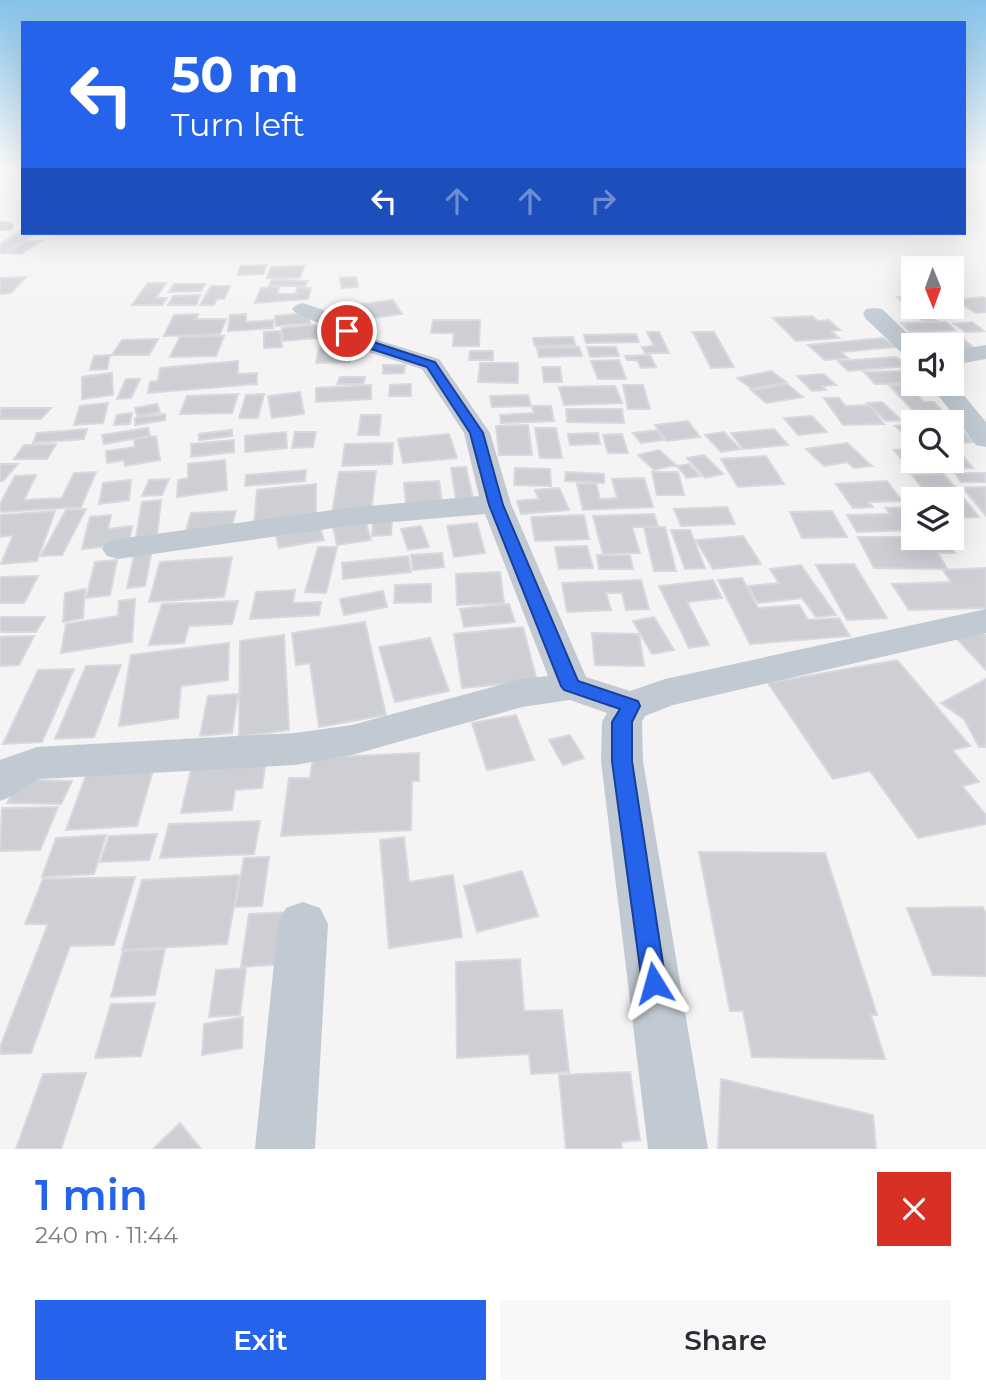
<!DOCTYPE html>
<html lang="en">
<head>
<meta charset="utf-8">
<style>
  :root { --surface:#fff; --page:#f7f7f7; --text:#2b2b33; --muted:#7c7c81; --accent:#2563eb }
  body { margin:0; font-family:Montserrat,sans-serif; background:var(--page); color:var(--text); height:100vh; display:flex; flex-direction:column; font-size:26px; white-space:nowrap }
  * { box-sizing:border-box; margin:0 }
  p { font-size:23px; color:var(--muted) }
  .icon { flex:none; width:38px; height:38px; fill:none; stroke:currentColor; stroke-width:2; stroke-linecap:round; stroke-linejoin:round }
  .map { position:relative; height:1149px; overflow:hidden }
  .sheet { display:flex; flex-direction:column; background:var(--surface); flex:1 }
  .sheet>* { flex:none }
  .hud { position:absolute; left:21px; top:21px; width:945px; height:214px; border-radius:0px; box-shadow:0 7px 28px #0002; background:#2563eb; color:#fff; overflow:hidden }
  .needle { width:46px; rotate:179deg }
  .tools { position:absolute; left:901px; top:256px; display:grid; gap:14px }
  .tools a { display:grid; place-items:center; width:63px; height:63px; border-radius:0px; background:var(--surface); box-shadow:0 7px 28px #0002; font-size:35px }
  .pin { position:absolute; display:grid; place-items:center; width:60px; height:60px; color:#fff; margin:-30px; border:4px solid #fff; border-radius:50%; box-shadow:0 2px 7px #0007 }
  .me { position:absolute; width:77px; margin:-38px; rotate:352deg; stroke-linejoin:round; filter:drop-shadow(0 0 5px #0008) }
  .turn { display:flex; align-items:center; gap:24px; height:147px; padding:0 35px; font-size:32px }
  .turn .icon { width:91px; height:91px; stroke-width:2.5 }
  .turn b { display:block; font-size:49px; line-height:60px }
  .lanes { display:flex; align-items:center; height:66px; padding:0 35px; background:#0003; justify-content:center; gap:35px; direction:ltr }
  .lanes .off { opacity:.35 }
  .round { display:grid; place-items:center; flex:none; width:74px; height:74px; border-radius:0px; background:var(--page) }
  .head { display:flex; align-items:center; justify-content:space-between; height:119px; padding:0 35px }
  h1 { font-size:42px; font-weight:600; line-height:52px; color:var(--accent) }
  .action { display:flex; gap:14px; margin-top:auto; padding:14px 35px }
  .action a { flex:1; height:80px; border-radius:0px; background:var(--accent); color:#fff; font-size:28px; font-weight:600; line-height:80px; text-align:center }
  .action a+a { background:var(--page); color:var(--text) }
  .map>svg:first-child { display:block }
  .building { fill:#cdcfd5; stroke:#d7d9de; stroke-width:2 }
  .lines { fill:none; stroke-linecap:round; stroke-linejoin:round }
  .street { fill:#c1cad2; fill-rule:evenodd }
  .route { fill:#2563eb; stroke:#184099; stroke-width:2 }
</style>
</head>
<body>
<div class="map">
<svg width="986" height="1149" viewBox="0 0 986 1149">
  <rect width="100%" height="100%" fill="#f5f3f3"/>
  <path class="building" d="M20,231L37,233L4,253H0V244Z
    M26,241H41L21,254L6,253Z
    M266,265L263,274L237,275L241,266Z
    M304,266L300,278H267L271,267Z
    M26,277L11,293L0,294V278Z
    M356,277L358,287L342,288L340,278Z
    M272,280L308,281L305,286H269Z
    M148,283H166L156,298H167L162,305H132Z
    M174,284H205L201,291L169,292Z
    M211,286H230L224,299H217L214,305H200Z
    M279,287L277,294H296L297,288H311L308,299L255,303L261,288Z
    M200,295L196,305H168L173,296Z
    M911,296L914,306H921L936,320H922L897,297Z
    M983,297L986,299V312L976,313L955,300Z
    M393,300L402,314L363,319L355,305Z
    M308,313L310,323L276,326L275,316Z
    M198,314L196,319H226L220,334L164,336L174,315Z
    M246,314V322L273,320V328L228,331L230,315Z
    M812,316L818,321L829,320L840,330L831,331L839,338L796,341L773,318Z
    M433,320H480L479,346H453L454,333H431Z
    M946,322L955,330L909,332L901,323Z
    M972,322L984,331L966,332L954,324Z
    M324,324L327,337L283,341L282,328Z
    M280,331L282,347L264,348V332Z
    M647,332H659L669,353H645L642,347L654,346Z
    M693,332H714L734,367L711,368Z
    M636,334L639,342L586,343L584,335Z
    M958,334L975,349L952,350V345H923L914,336Z
    M224,336L216,356L170,357L180,337Z
    M573,337L575,345L535,346L533,338Z
    M883,338L895,347L841,352L848,358L825,360L808,345Z
    M158,339L149,355H112L122,340Z
    M351,347L350,362L316,363L319,348Z
    M579,347L582,356L539,357L537,348Z
    M587,347H616L619,356L590,357Z
    M470,351H493V360H469Z
    M110,355L107,369L90,370L94,356Z
    M650,355L656,367L641,368L637,360H627L625,356Z
    M896,357L908,366L848,371L838,361Z
    M619,360L626,379H598L591,361Z
    M238,361V374L257,373V384L148,393L150,382L158,381L160,368Z
    M480,363H518V383L478,382Z
    M383,365H405L404,373L383,374Z
    M542,367H560L562,382H544Z
    M771,371L786,382L752,389L737,378Z
    M908,371L914,377V383L875,384L864,372Z
    M112,373L113,395L82,399V377Z
    M824,374L836,385L822,386L826,390L812,391L797,376Z
    M340,377H365L363,384H337Z
    M126,379H140L131,398L117,399Z
    M411,384V396H389L390,385Z
    M787,384L803,397L766,403L751,390Z
    M923,384L930,392L915,393L924,402H934L945,414L917,415L890,386Z
    M371,385V399L316,402V388Z
    M623,385H643L650,409H628Z
    M615,386L622,403L564,405L559,387Z
    M300,392L304,414L272,418L268,396Z
    M238,394L232,413L180,414L187,396Z
    M264,394L258,418H239L246,395Z
    M528,395L531,406L492,407L490,396Z
    M824,398H839L845,406L869,405L884,424L843,425Z
    M882,402L901,420L886,421L867,403Z
    M108,403L103,423L74,425L80,406Z
    M157,404L160,412L137,416L135,408Z
    M532,406H551L554,421L501,423L500,415L534,413Z
    M1,408H51L41,419H0Z
    M566,409H622L624,423L567,422Z
    M132,413L130,424L114,425L117,415Z
    M165,414V420L135,425V418Z
    M361,415H381L379,435H358Z
    M812,416L827,432L798,435L784,418Z
    M688,421L700,437L667,441L655,425Z
    M952,422L965,433L973,442L952,444Z
    M528,425L532,455H499L496,426Z
    M914,425V444L895,426Z
    M148,428L150,436L104,444L102,435Z
    M535,428H556L562,458H540Z
    M87,429L84,439L33,443L37,433Z
    M774,429L788,445L743,449L731,433Z
    M232,430V436L199,440V434Z
    M657,430L664,440L641,443L633,433Z
    M286,432L287,448L245,452V436Z
    M295,432H316L313,447L292,448Z
    M724,432L740,449L721,452L705,435Z
    M598,433L600,444L570,445L568,434Z
    M449,434L457,458L403,463L398,439Z
    M622,434L628,453H608L603,435Z
    M156,436L160,460L125,466L124,460L107,463L106,451L135,447L134,439Z
    M234,440V452L191,457V444Z
    M393,443L392,464L342,466L345,444Z
    M847,443L872,466L854,468L847,462L824,466L806,449Z
    M56,444L47,459H14L24,445Z
    M952,448H956L973,468L909,469L894,450L914,449V460H952Z
    M659,450L676,465L654,470L638,455Z
    M704,455L723,474L705,478L687,458Z
    M766,456L784,484L738,487L721,459Z
    M225,460L227,490L177,497L178,480L188,478V464Z
    M0,464H18L3,481H0Z
    M689,464L700,476L687,478L677,466Z
    M466,467L473,498L456,499L451,468Z
    M515,468L550,469L551,486L514,485Z
    M306,470L305,481L245,486L246,475Z
    M376,471L371,512L332,513L339,472Z
    M96,472L81,507L0,512V504L15,476L36,475L24,500L62,498L74,473Z
    M566,472L604,474V483L565,481Z
    M652,472H678L684,495H657Z
    M955,473H985L986,482H961Z
    M943,474L955,487L923,489L912,475Z
    M644,478L653,507L583,510L577,484L596,483L600,499L617,498L612,479Z
    M169,479L162,495L142,496L149,480Z
    M131,480L129,500L99,504L103,483Z
    M439,481L442,502L406,504L404,483Z
    M887,481L902,501L869,502L873,507L853,508L836,484Z
    M316,484V519L254,524L257,490Z
    M986,487V516L963,488Z
    M559,488L569,510L521,514L517,501L539,499L535,490Z
    M961,495L979,517L952,518V499H924L922,496Z
    M161,500L157,535L136,537L142,502Z
    M727,507L735,524L681,526L674,509Z
    M914,507V530L857,532L847,515L890,514L886,508Z
    M86,509L62,555L41,556L66,510Z
    M55,511L37,561L1,564L13,535L0,537V515Z
    M236,511L230,532L185,534L191,513Z
    M832,511L847,537L802,538L790,512Z
    M654,514L658,526L632,527L640,553L603,554L593,516Z
    M111,515L108,529L132,526L129,544L82,549L90,517Z
    M584,515L589,539L535,541L531,517Z
    M392,520L391,535L372,536L373,521Z
    M366,523L371,540L337,545L333,527Z
    M477,523L485,553L454,557L447,526Z
    M421,526L429,547L408,550L401,529Z
    M644,527H665L676,571H654Z
    M320,528L324,540L279,548L276,536Z
    M671,530H690L705,568L685,569Z
    M743,536L761,564L713,569L696,540Z
    M858,537H946L955,553H938L947,569L874,568Z
    M587,546L593,568L559,569L555,547Z
    M318,547H337L326,593L305,592Z
    M152,549L145,586L127,588L135,551Z
    M442,553L444,567L413,570L411,555Z
    M597,555H630L633,569H599Z
    M408,556L411,572L343,579L342,563Z
    M232,557L224,597L149,602L160,562Z
    M117,560L110,595L86,598L95,562Z
    M854,564L887,618L847,620L816,565Z
    M801,565L836,615L816,617L802,598L758,603L748,586L779,583L770,569Z
    M986,568V608L909,610L892,584L951,582L943,570Z
    M500,572L504,603L457,605L456,574Z
    M38,576L24,603H0V577Z
    M742,578L758,608L799,605L808,620L839,618L850,636L750,644L718,580Z
    M641,580L649,609L626,610L622,593H606L611,610L567,612L562,583Z
    M713,580L722,598L687,602L709,645L689,648L659,586Z
    M431,584V602L394,603L395,585Z
    M85,589L83,618L63,622L65,593Z
    M295,590L293,603L321,602L319,615L250,619L256,592Z
    M383,591L387,607L344,615L340,599Z
    M135,599L132,642L61,653L66,624L118,616L119,601Z
    M238,601L232,624L189,626L184,643L149,645L162,604Z
    M509,604L515,622L464,627L460,609Z
    M0,617H45L36,632H0Z
    M654,617L674,650L652,654L633,621Z
    M365,622L386,715L319,727L310,663L296,665L292,633Z
    M523,627L537,681L462,688L454,634Z
    M592,633L639,634L644,666L595,665Z
    M983,633L986,636V670L956,638Z
    M284,635L289,730L239,737L240,641Z
    M34,636L19,665L0,666V637Z
    M430,638L449,691L395,702L379,647Z
    M229,643L228,680L181,686L178,718L119,726L131,655Z
    M897,660L970,746L952,750L979,782L962,786L986,815V824L918,838L870,771L833,779L768,683Z
    M121,665L94,737L55,739L86,666Z
    M74,669L42,742L3,744L38,670Z
    M986,679V747H979L964,719L941,703Z
    M238,694L232,733L200,736L208,696Z
    M516,715L534,760L487,770L472,723Z
    M570,735L584,758L563,765L549,740Z
    M419,753V781H412L411,830L281,836L289,778H310L313,758Z
    M266,760L262,788L235,790L232,810L181,813L192,765Z
    M154,767L137,826L66,830L88,770Z
    M19,780L72,781L61,804L7,803Z
    M58,807L40,850L0,851L2,808Z
    M260,821L254,854L160,858L169,824Z
    M157,834L149,860L100,862L109,836Z
    M106,835L94,874L42,877L56,838Z
    M404,837L409,882L453,875L462,937L389,948L380,840Z
    M699,852L825,853L877,1015H871L885,1059L752,1057L743,1011H730Z
    M269,857L262,906L235,907L244,858Z
    M522,871L538,916L477,932L464,886Z
    M240,875L227,944L122,950L142,880Z
    M135,877L114,945L70,946L31,1053L0,1054V1047L48,924H25L43,879Z
    M983,907L986,915V976L933,975L907,908Z
    M291,912L284,964L241,967L249,914Z
    M165,949L155,995L111,997L123,951Z
    M520,959L524,1011L562,1010L569,1072L531,1074L529,1054L457,1058L456,962Z
    M246,968L240,1015L209,1017L216,970Z
    M155,1003L141,1056L95,1058L111,1004Z
    M243,1017L242,1048L202,1055L204,1024Z
    M630,1072L640,1140L621,1142L622,1149H566L559,1075Z
    M86,1073L61,1149H16L43,1074Z
    M721,1079L873,1115L876,1149H718Z
    M180,1123L201,1149H153Z"/>
  <g class="lines">
    <path class="street" d="M0,221L11,222L14,226L11,230L0,231Z
      M303,303L341,316L368,337L439,359L490,433L511,504L586,677L630,691L665,679L986,609V633L673,705L645,716L642,722L643,761L708,1149H648L601,761L602,722L607,713L570,700L522,707L352,755L295,765L40,779C25,785 16,796 0,801V760L37,747L295,733L352,725L522,679L548,676L485,514L348,526L118,559L107,556L102,549L107,542L118,539L348,508L479,496L464,433L422,369L352,347L325,326L296,313L292,309L296,305Z
      M874,308L882,309L920,345H914V359L906,357L866,319L863,314L866,309Z
      M986,345V359L952,365V351Z
      M952,381L986,422V447L976,445L929,383H952Z
      M303,902L320,908L328,924L315,1149H255L278,924L286,908Z"/>
  </g>
  <linearGradient id="sky" x2="0" y2="1"><stop stop-color="#85c3ea"/><stop offset="0.51" stop-color="#fafafa"/><stop offset="1" stop-color="#fafafa" stop-opacity="0"/></linearGradient>
  <rect width="986" height="330" fill="url(#sky)"/>
  <path class="route" d="M343,328H351L364,339L435,362L483,433L503,505L578,681L638,701L640,706L632,722V761L666,983L663,991L654,995L645,991L642,983L612,761V722L620,709L564,690L561,686L489,505L470,433L427,367L356,344L343,333Z"/>
</svg>
<div class="tools">
<a><svg class="needle" viewBox="-14 -14 28 28"><path d="M0-13l5 13h-10z" fill="#e53935"/><path d="M0 13l5-13h-10z" fill="#7c7c81"/></svg></a>
<a><svg class="icon" aria-label="sound" viewBox="0 0 24 24"><path d="M4 9h4l5-4v14l-5-4H4zM17 9q2 3 0 6"/></svg></a>
<a><svg class="icon" aria-label="search" viewBox="0 0 24 24"><circle cx="10" cy="10" r="6"/><path d="M15 15l6 6"/></svg></a>
<a><svg class="icon" aria-label="layers" viewBox="0 0 24 24"><path d="M12 4l9 5-9 5-9-5zM3 14l9 5 9-5"/></svg></a>
</div>
<div class="pin" style="left:347px;top:331px;background:#d93025"><svg class="icon" aria-label="arrive" viewBox="0 0 24 24"><path d="M6 21V4h12l-3 4 3 4H6"/></svg></div>
<svg class="me" style="left:654px;top:983px" viewBox="-20 -20 40 40"><path d="M0-17L14 15 0 8-14 15z" fill="#2563eb" stroke="#fff" stroke-width="4"/></svg>
<div class="hud">
<div class="turn"><svg class="icon" aria-label="left" viewBox="0 0 24 24"><path d="M17 20v-9H6M10 6l-5 5 5 5"/></svg><div><b>50 m</b>Turn left</div></div>
<div class="lanes"><svg class="icon" aria-label="left" viewBox="0 0 24 24"><path d="M17 20v-9H6M10 6l-5 5 5 5"/></svg><svg class="icon off" aria-label="ahead" viewBox="0 0 24 24"><path d="M12 20V5M6 11l6-6 6 6"/></svg><svg class="icon off" aria-label="ahead" viewBox="0 0 24 24"><path d="M12 20V5M6 11l6-6 6 6"/></svg><svg class="icon off" aria-label="right" viewBox="0 0 24 24"><path d="M7 20v-9h11M14 6l5 5-5 5"/></svg></div>
</div>
</div>
<section class="sheet">
<div class="head"><div><h1>1 min</h1><p>240 m · 11:44</p></div><a class="round" style="background:#d93025;color:#fff"><svg class="icon" aria-label="close" viewBox="0 0 24 24"><path d="M6 6l12 12M18 6L6 18"/></svg></a></div>
<div class="action"><a>Exit</a><a>Share</a></div>
</section>
</body>
</html>
